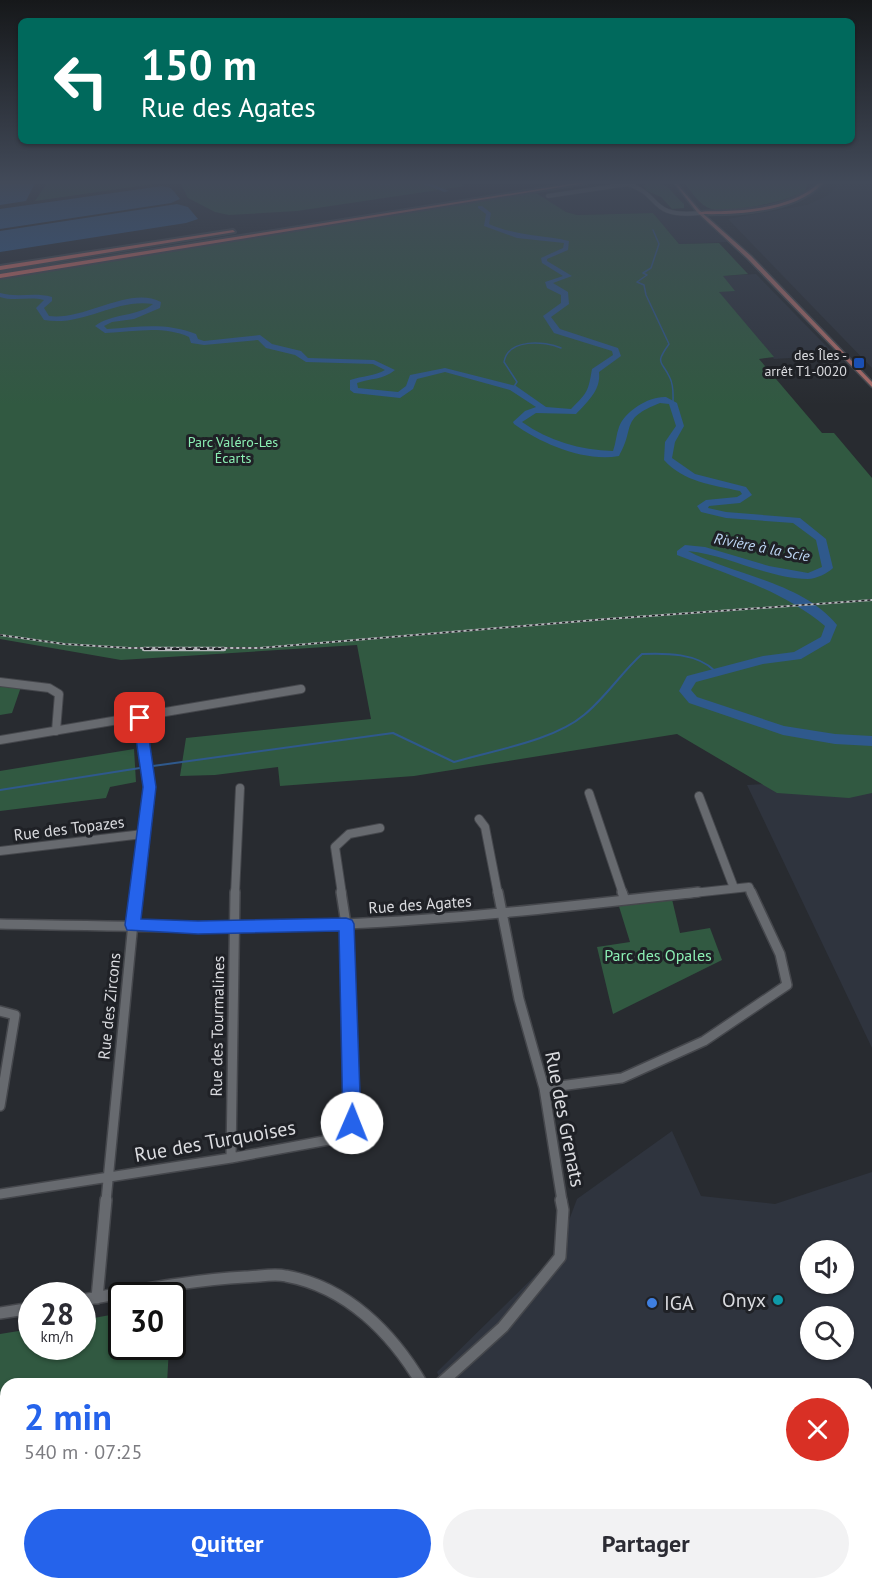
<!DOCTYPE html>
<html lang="fr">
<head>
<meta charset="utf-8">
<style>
  :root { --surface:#fff; --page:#f2f2f3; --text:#2b2b33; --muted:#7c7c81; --accent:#2563eb }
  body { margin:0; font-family:"PT Sans",sans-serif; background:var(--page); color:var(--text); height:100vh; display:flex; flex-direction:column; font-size:22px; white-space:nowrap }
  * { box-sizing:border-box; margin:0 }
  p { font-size:20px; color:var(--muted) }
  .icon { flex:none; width:33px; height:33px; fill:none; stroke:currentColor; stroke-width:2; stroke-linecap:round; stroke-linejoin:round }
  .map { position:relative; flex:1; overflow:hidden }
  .sheet { position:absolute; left:0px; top:1378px; width:873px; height:212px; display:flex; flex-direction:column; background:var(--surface); border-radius:18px 18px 0 0; box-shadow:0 2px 4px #0004 }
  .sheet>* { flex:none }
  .top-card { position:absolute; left:18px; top:18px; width:837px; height:126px; border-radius:9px; box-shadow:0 2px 4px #0004; background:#00695c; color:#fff; overflow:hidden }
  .tools { position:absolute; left:800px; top:1240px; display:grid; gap:12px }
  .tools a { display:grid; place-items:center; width:54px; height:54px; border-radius:50%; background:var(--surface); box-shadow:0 2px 4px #0004; font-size:30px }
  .speed { position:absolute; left:18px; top:1282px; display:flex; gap:12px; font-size:30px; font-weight:700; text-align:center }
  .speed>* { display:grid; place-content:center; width:78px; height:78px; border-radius:50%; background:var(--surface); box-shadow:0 2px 4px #0004; line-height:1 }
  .speed small { font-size:15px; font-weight:400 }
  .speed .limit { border:3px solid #111; border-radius:9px; background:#fff; color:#111 }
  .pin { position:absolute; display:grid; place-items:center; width:51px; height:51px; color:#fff; margin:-26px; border-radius:12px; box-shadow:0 3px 9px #0006 }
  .me { position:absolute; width:66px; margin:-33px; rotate:1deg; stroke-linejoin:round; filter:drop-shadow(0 0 4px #0008) }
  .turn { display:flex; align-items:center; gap:21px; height:126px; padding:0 24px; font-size:27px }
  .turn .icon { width:78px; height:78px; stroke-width:2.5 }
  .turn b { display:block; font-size:42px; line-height:51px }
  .round { display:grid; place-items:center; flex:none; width:63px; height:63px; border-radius:32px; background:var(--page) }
  .head { display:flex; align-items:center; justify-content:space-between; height:102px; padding:0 24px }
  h1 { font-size:36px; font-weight:600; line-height:45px; color:var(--accent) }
  .primary-button { display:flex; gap:12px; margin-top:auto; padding:12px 24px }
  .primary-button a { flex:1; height:69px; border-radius:36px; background:var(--accent); color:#fff; font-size:24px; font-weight:600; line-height:69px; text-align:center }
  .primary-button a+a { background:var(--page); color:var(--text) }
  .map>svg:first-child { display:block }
  .built { fill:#2f343e; fill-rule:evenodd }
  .green { fill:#315941 }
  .water { fill:#2f598c }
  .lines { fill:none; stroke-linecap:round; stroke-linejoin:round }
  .stream-far1 { stroke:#2f598c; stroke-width:1.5 }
  .stream { stroke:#2f598c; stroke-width:2 }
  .river { fill:#2f598c; fill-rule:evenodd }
  .minor-far3-casing { stroke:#45474c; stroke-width:5 }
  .minor-far2-casing { stroke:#45474c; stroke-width:10 }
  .minor-far1-casing { stroke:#45474c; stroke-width:12 }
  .minor-casing { stroke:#45474c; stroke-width:14 }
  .major-casing { stroke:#45474c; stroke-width:3 }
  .highway-casing { stroke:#45474c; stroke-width:4 }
  .minor-far3 { stroke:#676a6f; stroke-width:4 }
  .minor-far2 { stroke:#676a6f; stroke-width:8 }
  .minor-far1 { stroke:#676a6f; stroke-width:9 }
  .minor { stroke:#676a6f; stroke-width:11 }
  .major { fill:#ad6c68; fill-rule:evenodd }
  .highway { fill:#db6e64; fill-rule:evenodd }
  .rail-far1-casing { stroke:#b5b7bb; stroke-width:2 }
  .rail-casing { stroke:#b5b7bb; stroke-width:4.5 }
  .rail-far1 { stroke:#1f2126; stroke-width:1.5; stroke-dasharray:3; stroke-linecap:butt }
  .rail { stroke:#1f2126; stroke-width:2; stroke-dasharray:7; stroke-linecap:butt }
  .route { fill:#2563eb; stroke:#184099; stroke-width:1.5 }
  .transit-dot { fill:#1a4fb4; stroke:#1f2126; stroke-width:2 }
  .culture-dot { fill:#0f9aa8; stroke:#1f2126; stroke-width:2 }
  .shop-dot { fill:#3f7fe0; stroke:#1f2126; stroke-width:2 }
  .labels { text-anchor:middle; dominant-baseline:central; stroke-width:6; stroke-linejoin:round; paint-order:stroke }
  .far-poi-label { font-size:14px; fill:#dadbdf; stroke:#1f2126; text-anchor:end }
  .far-park-label { font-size:14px; fill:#8beeb3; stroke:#1f2126 }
  .far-water-label { font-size:15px; font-style:italic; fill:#bfd8f7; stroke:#1f2126 }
  .street-label { font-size:16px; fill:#dadbdf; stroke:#1f2126 }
  .park-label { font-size:16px; fill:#8beeb3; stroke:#1f2126 }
  .near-street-label { font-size:20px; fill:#dadbdf; stroke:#1f2126 }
  .near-poi-label { font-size:20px; fill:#dadbdf; stroke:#1f2126; text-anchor:end }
</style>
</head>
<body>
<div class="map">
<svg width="872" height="1589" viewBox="0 0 872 1589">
  <rect width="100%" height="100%" fill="#282b30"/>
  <path class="built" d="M619,183H634L664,212L695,211L727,242L679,244L653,213L577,215L566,212L540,196Z
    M836,183H872V368L728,219L807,205L827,196L834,189Z
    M756,274L835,355L774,359L706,277Z
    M872,777V1048L747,785Z
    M672,1131L701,1196L775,1204L872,1172V1412L867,1416V1384H442L437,1372L556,1255L577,1199ZM810,1251H843V1284H810ZM810,1317H843V1350H810Z
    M518,1584H646L640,1589H520Z"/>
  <path class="green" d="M47,183H460L465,186L297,211L229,215L215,212L188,198L181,184L160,183L35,201Z
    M646,183C672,183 666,188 684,204V208L672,209L661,197L647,191L644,186Z
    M684,183H808L806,190C789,202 731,213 711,209C700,206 691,191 684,183Z
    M533,191L566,212L577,215L653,213L679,244L719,243L748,274L723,276L735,291L719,292L774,357L759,359L822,433H834L872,478V793L849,798L777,793L677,734L414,776L280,786L278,767L215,775L180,776L186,738L371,719L357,645L121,660L0,639V276Z
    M0,684L21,687L12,713L0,715Z
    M134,749L136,782L110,787L106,798L0,811V771Z
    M671,895L680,933L710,928L722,960L613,1014L597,947L630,942L617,900Z
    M121,1313L122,1347H169L167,1384H6V1584H157L156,1589H0V1334L31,1329L32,1347H82L83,1320Z"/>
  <path class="water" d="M0,183H35L26,201L0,205Z
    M162,186L171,188L180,199L171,203L0,229V209Z
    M177,204L188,207L198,219L186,223L0,252V231Z"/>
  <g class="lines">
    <path class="stream-far1" d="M653,230L659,244L651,268L643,273L647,275L637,282L644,285L646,295L669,344C654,365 662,360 670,378C674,386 673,395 673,403
      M513,388L517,382L504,362C508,338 545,341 561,348"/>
    <path class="stream" d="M153,766L393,733L454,762C494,750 553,741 584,715C606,697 621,673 642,654C666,653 697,653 715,671
      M0,790L140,768"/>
    <path class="river" d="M361,183H392L389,185Z
      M421,183H429L449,191L444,192Z
      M478,206H482L491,213L489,224C516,236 542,235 569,241L568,250L547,259V261L572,276L553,283L568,292L569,304L551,317L560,329L618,348L621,356L599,372C601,390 588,401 576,414L536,413L522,422C549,441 580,450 613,451C616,443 616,435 619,427C625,411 649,396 666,397L677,403L684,426L675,442L672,458L695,474L746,487L752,495L740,503L709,506L708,508L726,512L800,518L826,539L833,568C828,573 816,579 808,579C766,578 728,555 688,551C733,575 802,582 837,625L830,642L801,659L763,664L696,682L691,690L697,697L784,726L835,734L872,736V746L835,744L783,735L689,703L679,691L687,676L763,656L794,652L821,637L825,626C782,590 729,575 677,555V551L685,545L705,547L769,566L808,573L822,567L816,540L793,523L726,518L701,512L697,506L706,500L737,497L742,494L740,491C712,485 684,482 664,460L665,442L676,426L669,404L660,403C619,419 636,427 619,456C584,462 542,444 514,424L513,422L525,411L536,407L510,390L445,372L417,379L413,389L400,398L354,393L350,390V380C362,376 375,376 385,370L373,364L306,362L295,355L266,348L258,340L204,345L191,343L189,337C162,325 134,332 105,333L95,326C112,313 137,317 153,304C115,298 83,327 44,320L36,308L44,300C29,296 15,302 0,297V293C18,298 34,292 52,297V301L44,308L49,316C84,321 130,285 161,302L160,308L134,319L112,322L104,326L107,329C138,327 166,322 196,334L198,339L204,341L260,335L272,344L301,351L308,358L374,360L395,370C383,380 371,378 357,383L358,388L398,392L406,386L410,375L445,368L516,386L546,407L571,409C588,392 588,392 592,369L613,355L612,351L554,333L543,316L561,303V295L547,288L545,282L563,276L542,263L541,258L563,248L564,243L517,238L484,226L486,214L478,208Z"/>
    <g class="minor-far3-casing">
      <path id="minor-far3" d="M548,196L628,184C663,195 647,218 700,213"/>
    </g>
    <g class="minor-far2-casing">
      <path id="minor-far2" d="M0,682L49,688L59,694L56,731
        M0,740L301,689
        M589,793L623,894
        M699,796L734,888
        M479,819L485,827L498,894
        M0,851L143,834
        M136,894L150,787L140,718
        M235,894L240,788
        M342,894L335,847L349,834L380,828
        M684,894L749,887L752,894"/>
    </g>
    <g class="minor-far1-casing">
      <path id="minor-far1" d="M498,892L519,999L544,1088L562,1201
        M622,892L625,900
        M0,924C115,926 230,929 345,924C463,919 581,905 698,892
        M0,1011L15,1015L0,1106
        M544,1088L622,1078L704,1041L787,985L780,954L751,892
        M231,1158L235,892
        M0,1194L231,1158L345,1137L352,1123L354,1107L346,924L341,892
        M106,1201L136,892"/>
    </g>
    <g class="minor-casing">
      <path id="minor" d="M97,1298L106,1200
        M82,1300C136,1291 190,1280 245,1277C258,1277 273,1273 286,1276C347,1287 392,1333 422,1384
        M0,1313L32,1308
        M440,1384L503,1327L560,1257L563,1210L561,1200
        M505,1584L507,1589
        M679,1584L680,1589"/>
    </g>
    <g class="major-casing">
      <path id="major" d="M675,184H677L699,210L751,256L872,382V387L747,258L697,212Z
        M872,1392V1408L867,1410V1394Z
        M608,1584H629L627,1589H606Z"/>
    </g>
    <g class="highway-casing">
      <path id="highway" d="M577,183H586L0,278V274Z
        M819,183H823C796,212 738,215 700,214L698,213C706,210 716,212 725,211C757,210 795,205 819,183Z
        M233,230L235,232L0,270V266Z"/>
    </g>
    <use href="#minor-far3" class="minor-far3"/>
    <use href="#minor-far2" class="minor-far2"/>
    <use href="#minor-far1" class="minor-far1"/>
    <use href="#minor" class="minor"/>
    <use href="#major" class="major"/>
    <use href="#highway" class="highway"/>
    <g class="rail-far1-casing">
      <path id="rail-far1" d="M0,635L64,644L129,648H260L607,619L872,600"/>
    </g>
    <g class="rail-casing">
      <path id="rail" d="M144,649H224"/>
    </g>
    <use href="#rail-far1" class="rail-far1"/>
    <use href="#rail" class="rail"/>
  </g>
  <linearGradient id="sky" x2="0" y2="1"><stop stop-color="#16181a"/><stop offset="0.45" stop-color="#424a59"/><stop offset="1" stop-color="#424a59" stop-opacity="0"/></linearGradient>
  <rect width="872" height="405" fill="url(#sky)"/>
  <path class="route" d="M140,713L146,718L156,787L141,919L198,921L346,918L352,920L354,924L361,1123L359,1129L352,1132L346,1129L343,1123L339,931L198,934L127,930L125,925L143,787L133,718Z"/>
  <rect class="transit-dot" x="853" y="357" width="12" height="12" rx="3"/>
  <circle class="culture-dot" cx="778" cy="1300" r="6"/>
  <circle class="shop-dot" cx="652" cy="1303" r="6"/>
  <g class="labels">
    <g class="far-poi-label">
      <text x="847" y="355">des Îles -<tspan x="847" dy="16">arrêt T1-0020</tspan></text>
    </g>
    <g class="far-park-label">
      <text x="233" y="442">Parc Valéro-Les<tspan x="233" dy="16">Écarts</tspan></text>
    </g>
    <g class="far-water-label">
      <text transform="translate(762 547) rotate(11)">Rivière à la Scie</text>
    </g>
    <g class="street-label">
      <text transform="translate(69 828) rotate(-7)">Rue des Topazes</text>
      <text transform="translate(420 904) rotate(-4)">Rue des Agates</text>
      <text transform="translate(109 1006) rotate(-84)">Rue des Zircons</text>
      <text transform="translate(217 1026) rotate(-89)">Rue des Tourmalines</text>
    </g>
    <g class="park-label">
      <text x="658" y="955">Parc des Opales</text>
    </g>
    <g class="near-street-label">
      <text transform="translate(565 1119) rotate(79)">Rue des Grenats</text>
      <text transform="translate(215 1141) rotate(-10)">Rue des Turquoises</text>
    </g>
    <g class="near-poi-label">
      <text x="766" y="1300">Onyx</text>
      <text x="664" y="1303" text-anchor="start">IGA</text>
    </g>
  </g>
</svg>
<div class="tools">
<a><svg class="icon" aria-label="sound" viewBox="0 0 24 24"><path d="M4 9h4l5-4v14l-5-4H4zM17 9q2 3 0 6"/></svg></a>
<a><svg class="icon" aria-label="search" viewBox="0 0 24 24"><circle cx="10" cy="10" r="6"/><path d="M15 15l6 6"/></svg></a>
</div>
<div class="speed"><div>28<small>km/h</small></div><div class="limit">30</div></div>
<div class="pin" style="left:140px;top:718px;background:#d93025"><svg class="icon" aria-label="arrive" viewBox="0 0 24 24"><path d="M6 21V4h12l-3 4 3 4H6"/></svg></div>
<svg class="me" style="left:352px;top:1123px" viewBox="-20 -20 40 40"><circle r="19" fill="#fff"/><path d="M0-13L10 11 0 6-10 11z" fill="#2563eb"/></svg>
<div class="top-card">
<div class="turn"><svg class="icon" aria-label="left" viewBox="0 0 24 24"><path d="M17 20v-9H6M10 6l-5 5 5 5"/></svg><div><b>150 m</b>Rue des Agates</div></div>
</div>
<section class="sheet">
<div class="head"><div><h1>2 min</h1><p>540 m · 07:25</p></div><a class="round" style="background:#d93025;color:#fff"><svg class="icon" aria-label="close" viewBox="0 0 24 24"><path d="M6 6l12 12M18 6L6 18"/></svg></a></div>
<div class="primary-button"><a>Quitter</a><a>Partager</a></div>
</section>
</div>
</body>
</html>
